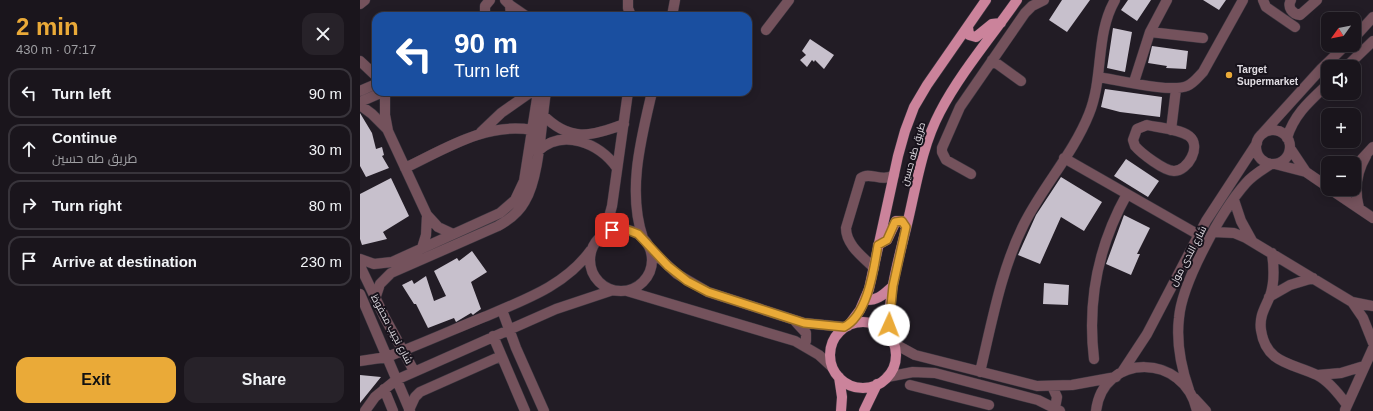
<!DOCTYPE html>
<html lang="en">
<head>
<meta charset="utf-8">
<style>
  :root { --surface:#1a151c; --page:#272229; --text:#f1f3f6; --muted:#9f9fa3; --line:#38343b; --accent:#eaaa38 }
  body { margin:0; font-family:Arial,Cairo,sans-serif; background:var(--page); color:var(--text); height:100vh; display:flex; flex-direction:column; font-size:15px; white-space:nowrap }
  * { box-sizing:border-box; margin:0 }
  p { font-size:13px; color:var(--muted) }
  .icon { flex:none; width:22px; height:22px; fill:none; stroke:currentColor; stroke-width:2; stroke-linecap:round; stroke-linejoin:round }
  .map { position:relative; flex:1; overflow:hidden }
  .panel { display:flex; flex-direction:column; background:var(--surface); width:360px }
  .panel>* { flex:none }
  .hud { position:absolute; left:12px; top:12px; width:380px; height:84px; border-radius:12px; box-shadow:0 2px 10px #0003,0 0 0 1px var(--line); background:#1a4fa0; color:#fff; overflow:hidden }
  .needle { width:26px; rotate:237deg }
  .buttons { position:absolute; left:961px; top:12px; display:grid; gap:8px }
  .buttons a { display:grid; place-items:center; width:40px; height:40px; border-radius:8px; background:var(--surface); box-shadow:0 2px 10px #0003,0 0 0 1px var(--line); font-size:20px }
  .pin { position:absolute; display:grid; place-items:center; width:34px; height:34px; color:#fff; margin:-17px; border-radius:8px; box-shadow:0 2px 6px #0006 }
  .me { position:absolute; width:44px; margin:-22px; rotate:2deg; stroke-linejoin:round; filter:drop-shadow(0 0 3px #0008) }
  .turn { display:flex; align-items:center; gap:14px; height:84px; padding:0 16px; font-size:18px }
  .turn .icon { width:52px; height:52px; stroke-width:2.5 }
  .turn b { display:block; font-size:28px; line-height:34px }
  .round { display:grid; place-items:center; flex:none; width:42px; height:42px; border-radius:12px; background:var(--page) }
  .summary { display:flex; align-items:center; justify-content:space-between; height:68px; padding:0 16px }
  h1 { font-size:24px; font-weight:800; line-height:30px; color:var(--accent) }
  .cta { display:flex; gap:8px; margin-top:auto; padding:8px 16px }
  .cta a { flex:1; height:46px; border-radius:12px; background:var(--accent); color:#111; font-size:16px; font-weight:800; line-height:46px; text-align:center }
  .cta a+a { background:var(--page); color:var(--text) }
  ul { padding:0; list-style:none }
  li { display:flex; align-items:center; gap:12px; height:50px; margin:0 8px 6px; padding:0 8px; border:2px solid var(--line); border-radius:12px }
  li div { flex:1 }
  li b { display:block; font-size:15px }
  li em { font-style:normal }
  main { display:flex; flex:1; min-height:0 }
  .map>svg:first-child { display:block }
  .building { fill:#c7c0cc }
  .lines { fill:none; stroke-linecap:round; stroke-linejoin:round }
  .minor-casing { stroke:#3d3740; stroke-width:11 }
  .major-casing { stroke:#3d3740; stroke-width:11 }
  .minor { stroke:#74525c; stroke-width:10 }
  .major { stroke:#cb839b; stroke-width:10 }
  .route-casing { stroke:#986e24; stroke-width:10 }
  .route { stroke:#eaaa38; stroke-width:7 }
  .poi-dot { fill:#eaaa38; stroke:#18131c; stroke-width:1.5 }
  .labels { text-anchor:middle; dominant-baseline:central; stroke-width:4; stroke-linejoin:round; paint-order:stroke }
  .poi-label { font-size:10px; font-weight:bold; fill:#e1dde3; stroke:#18131c; text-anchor:start }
  .street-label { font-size:10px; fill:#e1dde3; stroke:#18131c }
</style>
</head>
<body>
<main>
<section class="panel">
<div class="summary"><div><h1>2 min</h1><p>430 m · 07:17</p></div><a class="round"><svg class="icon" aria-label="close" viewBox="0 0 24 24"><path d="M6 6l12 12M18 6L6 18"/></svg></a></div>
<ul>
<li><svg class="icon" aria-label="left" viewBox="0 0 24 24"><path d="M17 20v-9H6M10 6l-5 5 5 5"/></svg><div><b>Turn left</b></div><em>90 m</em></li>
<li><svg class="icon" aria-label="ahead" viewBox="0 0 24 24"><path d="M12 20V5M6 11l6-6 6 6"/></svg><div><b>Continue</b><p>طريق طه حسين</p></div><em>30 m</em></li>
<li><svg class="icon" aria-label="right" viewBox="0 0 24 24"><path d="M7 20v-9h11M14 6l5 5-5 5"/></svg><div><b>Turn right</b></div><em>80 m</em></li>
<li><svg class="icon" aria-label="arrive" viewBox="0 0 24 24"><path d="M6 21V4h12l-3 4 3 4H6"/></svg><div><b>Arrive at destination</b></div><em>230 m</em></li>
</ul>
<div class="cta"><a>Exit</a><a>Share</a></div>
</section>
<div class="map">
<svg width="1013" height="411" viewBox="0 0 1013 411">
  <rect width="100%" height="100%" fill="#221c25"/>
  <path class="building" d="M702,0H730L707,32L689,20Z
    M768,0H791L777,21L761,10Z
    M843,0H866L859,10Z
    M753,28L772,32L765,72L747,68Z
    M450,39L474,55L464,69L455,60L454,62L452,60L447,67L440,60L446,55L442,51Z
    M792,46L828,51L826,69L806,68L807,66L788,63Z
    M745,89L802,97L800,117L760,112L741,107Z
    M0,113L12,133L16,149L22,147L24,155L22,156L29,168L6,177L0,166Z
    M766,159L799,181L788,197L754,176Z
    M701,177L742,202L724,231L701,217L680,264L658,255L676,215Z
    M31,178L49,216L23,232L27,239L2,245L0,239V194Z
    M764,215L790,228L777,254H780L771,275L746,264Z
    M112,251L127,272L111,282L121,309L114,314L113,315L111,313L96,322L94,318L68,328L56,304H54L42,285L52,280L54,284L66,276L74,301L86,296L74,271L97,258L99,261Z
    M684,283L709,285L708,305L683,304Z
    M0,375L21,377L0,403Z"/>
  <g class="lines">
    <g class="minor-casing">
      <path id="minor" d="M145,0L150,5L151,16
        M268,0V8L271,16
        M903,0L906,7L935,27
        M931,0C927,7 932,14 940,15L957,0
        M0,4L5,0
        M150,5L166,16
        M125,16V6L130,0
        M312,16L315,0
        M406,30L429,0
        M790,32L843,38
        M994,38L1013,17
        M632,60L661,81
        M0,61L16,76
        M986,67L1013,41
        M738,77C758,80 811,93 827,86C834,83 838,77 843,72L883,0
        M774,82L790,32L807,0
        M0,91L16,84
        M25,92V115L28,131L67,215L78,227L93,234
        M0,102L23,92
        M0,105L12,114L27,129
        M182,114C209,142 231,137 264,124
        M787,125C800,128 819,129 829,136C842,146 828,171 814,171C804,171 781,153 775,146L773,140L777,129Z
        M811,130L816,89
        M896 147a17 17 0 1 1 34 0a17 17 0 1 1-34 0Z
        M121,132L141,113L171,92
        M902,134L961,69L986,45
        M927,138C934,114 951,100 968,84
        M930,148L946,172
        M178,151C203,128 239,143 257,168
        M704,158L839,235
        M1001,160L1013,147
        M915,164L946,172L968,187
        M45,168C85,149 126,122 172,130
        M611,174L586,160L582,152V148L600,107L665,13L672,6L684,0
        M970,189L1013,218
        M874,200L881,221L892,241
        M999,208C994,189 996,173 1006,156
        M230 260a31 31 0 1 1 62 0a31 31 0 1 1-62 0Z
        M854,232L874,233L886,238L992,302L1013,306
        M240,237L249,217L252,206L268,92
        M283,238C267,191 281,139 292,92
        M62,248L66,235L67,215
        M290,249L317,274L348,292L444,323L484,327
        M912,253C914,267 915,282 910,296C905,308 899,316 901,330C906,364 932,363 957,375C969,381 979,394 987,405
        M0,259L14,264L32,262L140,213L155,200L164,181L178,92
        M0,266L25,318L54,371
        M514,268C503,257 486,245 486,228L501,178C510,171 521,183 534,175
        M267,291L435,341L459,355L472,367
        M0,294L50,411
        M909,297L930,285L953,278
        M15,299L20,284L31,273L138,226C149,220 159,212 165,201C180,176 181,122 186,92
        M992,302L1003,318L1013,343
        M142,310L156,348L184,411
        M435,321L446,333V341L443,345
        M133,336L165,411
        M533,343L555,355L677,386L712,385L756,377
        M734,359C727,300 738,246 767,194
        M0,361L27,357L42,351C70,340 97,328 124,317C164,300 205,286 231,250
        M620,372C632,322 641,270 664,224C683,186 713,154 729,114C744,77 735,35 755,0
        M762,372L787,334L846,221L897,143
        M958,375L981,373L1004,366
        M527,377L553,372L575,373L678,400L700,411
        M550,385L629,405
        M692,386L697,397L695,408
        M24,389L33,411
        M829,390C821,367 816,343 819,318C822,282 862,210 886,183C893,175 902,170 911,164
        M834,398L846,411
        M49,410L55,397L60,392L141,356
        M985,410L1013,348
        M5,411L15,397L36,380L196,309L253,290
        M736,411C743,352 825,353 837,411"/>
    </g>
    <g class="major-casing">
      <path id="major" d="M608,27L609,35L616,37L632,24L641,23
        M518,245L527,240L536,221H542L546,227
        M505,300C518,301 524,294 533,286
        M470 355a33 33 0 1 1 66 0a33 33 0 1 1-66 0Z
        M488,326L500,310L509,289L538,156L545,131L554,107L567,85L626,0
        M530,338C526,296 540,256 549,216C557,181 563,144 580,112C601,72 632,36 657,0
        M479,377L482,397L481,411
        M504,411L517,384"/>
    </g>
    <use href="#minor" class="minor"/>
    <use href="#major" class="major"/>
  </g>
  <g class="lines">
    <g class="route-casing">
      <path id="route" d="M252,230L265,229L278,234L308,266L327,281L348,292L444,323L484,327C508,315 514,268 518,245L527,240L535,222L542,221L546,227L533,286L529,325"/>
    </g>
    <use href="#route" class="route"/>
  </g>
  <circle class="poi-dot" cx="869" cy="75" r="4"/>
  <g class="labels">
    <g class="poi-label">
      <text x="877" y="69">Target<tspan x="877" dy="12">Supermarket</tspan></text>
    </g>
    <g class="street-label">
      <text transform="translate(553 154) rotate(-74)">طريق طه حسين</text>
      <text transform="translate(828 256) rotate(-62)">شارع الندى مول</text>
      <text transform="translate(32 329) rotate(62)">شارع نجيب محفوظ</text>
    </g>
  </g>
</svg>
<div class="buttons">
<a><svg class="needle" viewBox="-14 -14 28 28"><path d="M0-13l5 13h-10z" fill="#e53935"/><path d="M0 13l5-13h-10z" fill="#9f9fa3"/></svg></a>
<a><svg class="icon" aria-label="sound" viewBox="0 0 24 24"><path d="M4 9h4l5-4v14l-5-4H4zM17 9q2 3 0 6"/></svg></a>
<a>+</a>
<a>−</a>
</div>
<div class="pin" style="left:252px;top:230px;background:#d93025"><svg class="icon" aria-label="arrive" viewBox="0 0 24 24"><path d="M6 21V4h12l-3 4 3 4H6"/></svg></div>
<svg class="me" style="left:529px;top:325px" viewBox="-20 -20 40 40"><circle r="19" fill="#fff"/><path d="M0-13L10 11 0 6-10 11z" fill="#eaaa38"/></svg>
<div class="hud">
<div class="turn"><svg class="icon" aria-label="left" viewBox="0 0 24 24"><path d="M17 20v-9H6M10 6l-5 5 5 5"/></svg><div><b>90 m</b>Turn left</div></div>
</div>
</div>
</main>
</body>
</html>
